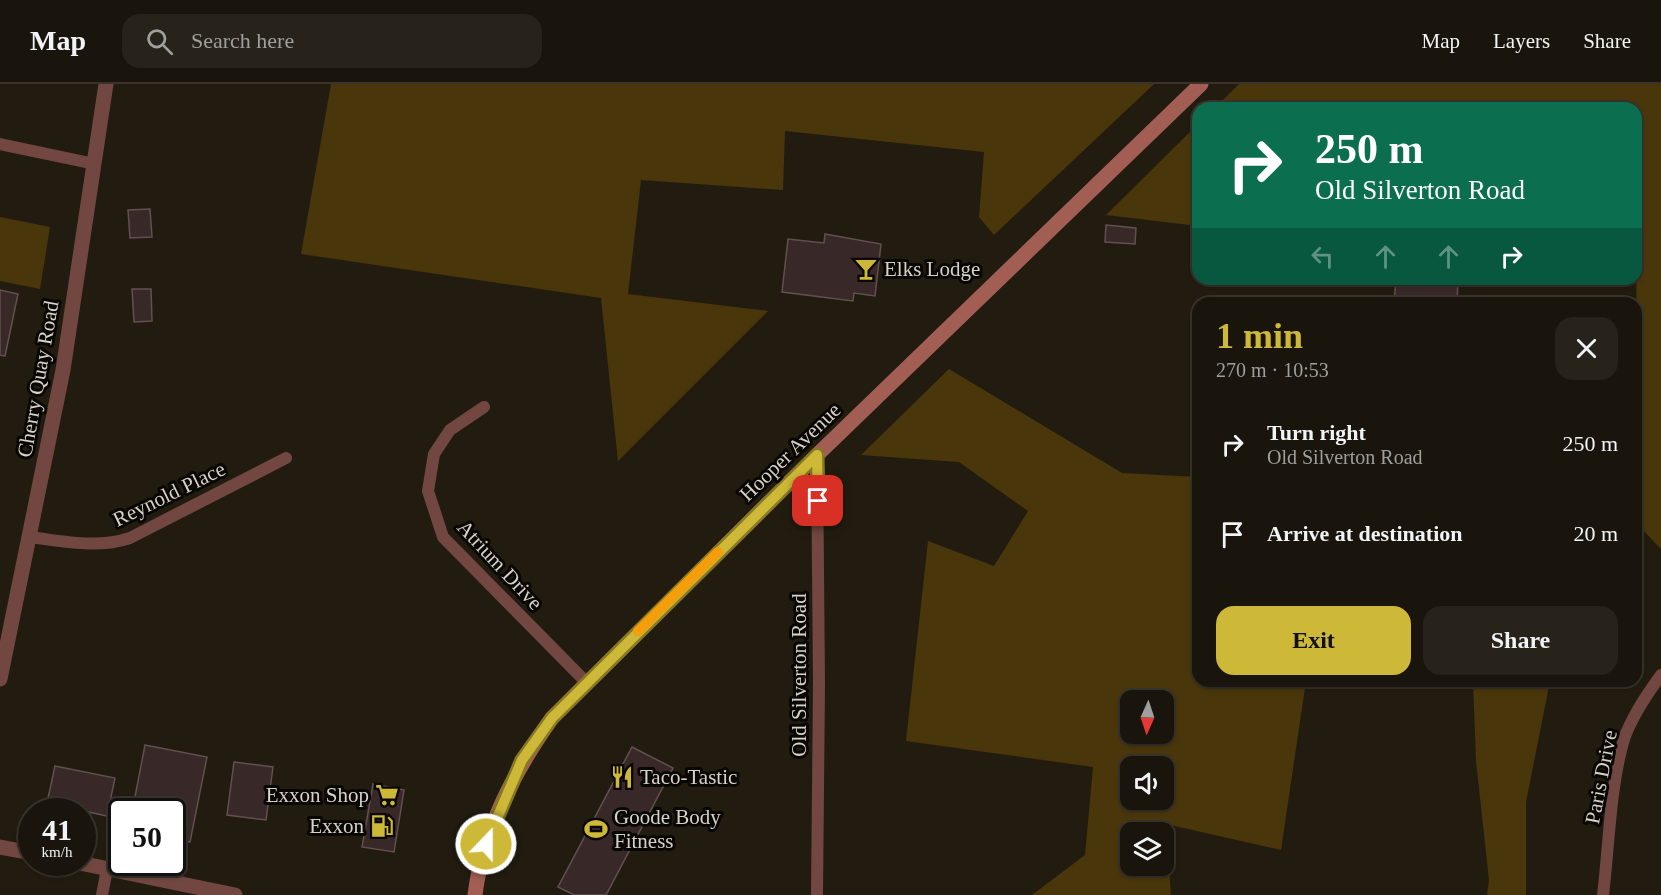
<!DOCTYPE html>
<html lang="en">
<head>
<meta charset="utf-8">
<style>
  :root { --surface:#1a150c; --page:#27221a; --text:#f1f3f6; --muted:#9f9f9d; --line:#38342d; --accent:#ceb838 }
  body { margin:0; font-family:"Times New Roman",serif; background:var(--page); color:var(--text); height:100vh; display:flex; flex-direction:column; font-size:22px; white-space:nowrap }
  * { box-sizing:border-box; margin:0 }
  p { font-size:20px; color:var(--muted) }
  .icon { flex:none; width:33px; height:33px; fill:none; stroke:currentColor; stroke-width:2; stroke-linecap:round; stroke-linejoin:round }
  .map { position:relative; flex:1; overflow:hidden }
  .details { position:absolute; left:1192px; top:213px; width:450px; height:390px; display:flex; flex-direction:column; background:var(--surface); border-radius:18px; box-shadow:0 2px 4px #0004,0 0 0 2px var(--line) }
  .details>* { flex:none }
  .guide { position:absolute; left:1192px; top:18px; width:450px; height:183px; border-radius:18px; box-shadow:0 2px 4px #0004,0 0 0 2px var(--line); background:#0b6e4f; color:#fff; overflow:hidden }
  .needle { width:39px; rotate:183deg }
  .fabs { position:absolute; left:1120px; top:606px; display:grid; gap:12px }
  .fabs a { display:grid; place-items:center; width:54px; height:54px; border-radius:12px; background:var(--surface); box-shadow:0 2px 4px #0004,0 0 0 2px var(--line); font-size:30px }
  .speed { position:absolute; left:18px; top:714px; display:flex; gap:12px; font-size:30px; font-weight:700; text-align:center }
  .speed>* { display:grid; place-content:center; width:78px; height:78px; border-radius:50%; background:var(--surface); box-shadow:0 2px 4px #0004,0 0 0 2px var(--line); line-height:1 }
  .speed small { font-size:15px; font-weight:400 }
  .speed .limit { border:3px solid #111; border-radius:9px; background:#fff; color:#111 }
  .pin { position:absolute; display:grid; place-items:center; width:51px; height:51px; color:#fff; margin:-26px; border-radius:12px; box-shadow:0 3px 9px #0006 }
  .me { position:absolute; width:66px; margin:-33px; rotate:22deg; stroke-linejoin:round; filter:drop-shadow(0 0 4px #0008) }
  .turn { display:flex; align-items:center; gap:21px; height:126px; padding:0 24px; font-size:27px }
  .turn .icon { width:78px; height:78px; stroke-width:2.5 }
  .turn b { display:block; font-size:42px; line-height:51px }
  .lanes { display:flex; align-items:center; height:57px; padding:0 24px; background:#0003; justify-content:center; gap:30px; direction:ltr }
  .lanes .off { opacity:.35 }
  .round { display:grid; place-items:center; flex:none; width:63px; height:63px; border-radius:18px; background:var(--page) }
  .overview { display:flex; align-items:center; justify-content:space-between; height:102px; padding:0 24px }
  h1 { font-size:36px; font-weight:700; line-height:45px; color:var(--accent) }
  .cta { display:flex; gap:12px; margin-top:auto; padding:12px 24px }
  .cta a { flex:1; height:69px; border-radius:18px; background:var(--accent); color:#111; font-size:24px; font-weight:700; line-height:69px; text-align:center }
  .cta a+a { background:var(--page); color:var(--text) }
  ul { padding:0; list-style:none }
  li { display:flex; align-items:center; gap:18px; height:90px; padding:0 24px }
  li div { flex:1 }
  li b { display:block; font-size:22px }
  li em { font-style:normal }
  header { display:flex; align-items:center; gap:36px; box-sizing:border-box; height:84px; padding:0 30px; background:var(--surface); border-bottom:2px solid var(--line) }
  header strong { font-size:28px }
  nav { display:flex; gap:33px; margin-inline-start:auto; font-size:21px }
  .search { width:420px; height:54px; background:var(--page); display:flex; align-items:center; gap:15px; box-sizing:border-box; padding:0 21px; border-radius:18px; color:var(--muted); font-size:22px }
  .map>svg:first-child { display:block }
  .green { fill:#4a360b; fill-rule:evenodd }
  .building { fill:#382928; stroke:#61504f; stroke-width:1.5 }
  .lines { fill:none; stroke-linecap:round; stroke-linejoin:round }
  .minor { stroke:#734741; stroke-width:12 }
  .tertiary { stroke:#734741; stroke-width:15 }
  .secondary { stroke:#a35e54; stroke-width:15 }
  .route-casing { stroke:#867824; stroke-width:15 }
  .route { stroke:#ceb838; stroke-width:10 }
  .slow { stroke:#f59e0b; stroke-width:10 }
  .labels { text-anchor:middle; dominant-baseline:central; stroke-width:6; stroke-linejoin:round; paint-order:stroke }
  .poi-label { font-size:21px; fill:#d6d2ca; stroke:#090703; text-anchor:start }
  .street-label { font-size:21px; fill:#d6d2ca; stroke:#090703 }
</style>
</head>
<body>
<header>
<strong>Map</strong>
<div class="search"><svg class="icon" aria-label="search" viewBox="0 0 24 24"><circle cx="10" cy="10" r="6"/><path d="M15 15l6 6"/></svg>Search here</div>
<nav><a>Map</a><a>Layers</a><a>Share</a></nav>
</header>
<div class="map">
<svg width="1661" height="811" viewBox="0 0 1661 811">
  <rect width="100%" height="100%" fill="#221c10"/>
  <path class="green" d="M331,0H1154L994,151L979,133L984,68L785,47L783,106L641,96L628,210L768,227L618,377L601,214L301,170Z
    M1239,0H1661V465L1640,443L1637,442L1636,24H1215Z
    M1198,40V142L1106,131Z
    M0,133L50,143L40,205L0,197Z
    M949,285L1122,389L1198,393V597H1306L1281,766L1166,740L1171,811H1032L1085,771L1093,683L906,657L928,457L994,482L1028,427L959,378L861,371ZM1164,616V650H1131V616ZM1164,682V716H1131V682ZM1164,748V782H1131V748Z
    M1473,597H1550L1526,718V811H1487L1489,796L1476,677Z"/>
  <path class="building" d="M150,125L152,153L130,154L128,126Z
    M1106,141L1136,144L1135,160L1105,158Z
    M825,150L881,160L875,212L854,209L853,217L782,208L788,155L824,159Z
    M1396,195H1458L1457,219H1394Z
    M132,205H151L152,237L134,238Z
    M0,206L18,210L5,272L0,271Z
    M145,661L207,673L190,758L172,755V728H132Z
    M632,663L673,684L606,811H574L558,803Z
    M234,678L273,683L266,736L227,731Z
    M55,682L115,694L107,732L47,719Z
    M373,700L404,706L394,768L362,763Z"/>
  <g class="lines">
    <path class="minor" d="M0,60L95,80
      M484,323L450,346L434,370L428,407L443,453L586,598
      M29,453C63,457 97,465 130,454L286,374
      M102,811L107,785
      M817,811L819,600L817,371
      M1603,811C1609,762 1610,702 1624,655C1632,632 1647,610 1661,591"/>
    <path class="tertiary" d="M0,595L63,286L106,0
      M0,763L32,769
      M75,778L235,811"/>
    <path class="secondary" d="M475,811C483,746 514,688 552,634L817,371L1201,0"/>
  </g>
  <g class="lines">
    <g class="route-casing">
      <path id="route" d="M486,760L522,676L552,634L817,371L818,417"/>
    </g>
    <use href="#route" class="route"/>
    <path class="slow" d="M638,547L718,468"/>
  </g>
  <defs>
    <g id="bar-bare" transform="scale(1.8)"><path d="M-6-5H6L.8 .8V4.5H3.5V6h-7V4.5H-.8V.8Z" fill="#ceb838" stroke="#090703" stroke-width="2.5" paint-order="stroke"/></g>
    <g id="restaurant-bare" transform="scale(1.8)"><path d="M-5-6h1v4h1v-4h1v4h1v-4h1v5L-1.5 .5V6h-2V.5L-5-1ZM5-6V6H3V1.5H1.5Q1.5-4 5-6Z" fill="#ceb838" stroke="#090703" stroke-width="2.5" paint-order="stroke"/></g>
    <g id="supermarket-bare" transform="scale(1.8)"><path d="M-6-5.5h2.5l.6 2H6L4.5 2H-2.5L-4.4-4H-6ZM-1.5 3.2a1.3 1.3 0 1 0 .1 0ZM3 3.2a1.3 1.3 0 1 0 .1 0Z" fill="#ceb838" stroke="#090703" stroke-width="2.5" paint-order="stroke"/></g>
    <g id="fuel-bare" transform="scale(1.8)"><path d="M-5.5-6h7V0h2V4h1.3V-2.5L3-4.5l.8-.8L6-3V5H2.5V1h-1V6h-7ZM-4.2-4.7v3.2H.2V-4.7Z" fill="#ceb838" stroke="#090703" stroke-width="2.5" paint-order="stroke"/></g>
    <g id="stadium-bare" transform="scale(1.8)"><path d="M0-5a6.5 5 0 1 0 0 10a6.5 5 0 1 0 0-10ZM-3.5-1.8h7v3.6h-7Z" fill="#ceb838" stroke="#090703" stroke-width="2.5" paint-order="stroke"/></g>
  </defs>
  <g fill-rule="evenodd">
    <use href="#bar-bare" x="866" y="185"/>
    <use href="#restaurant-bare" x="622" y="693"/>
    <use href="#supermarket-bare" x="387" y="711"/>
    <use href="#fuel-bare" x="382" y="742"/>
    <use href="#stadium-bare" x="596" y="745"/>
  </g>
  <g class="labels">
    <g class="poi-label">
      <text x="884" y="185">Elks Lodge</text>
      <text x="640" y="693">Taco-Tastic</text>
      <text x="369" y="711" text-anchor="end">Exxon Shop</text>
      <text x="614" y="733">Goode Body<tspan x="614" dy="24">Fitness</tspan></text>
      <text x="364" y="742" text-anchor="end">Exxon</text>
    </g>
    <g class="street-label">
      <text transform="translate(38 295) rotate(-80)">Cherry Quay Road</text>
      <text transform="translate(790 368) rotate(-44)">Hooper Avenue</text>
      <text transform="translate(169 410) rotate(-26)">Reynold Place</text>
      <text transform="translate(500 481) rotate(47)">Atrium Drive</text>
      <text transform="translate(799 591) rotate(-90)">Old Silverton Road</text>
      <text transform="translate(1601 693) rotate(-79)">Paris Drive</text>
    </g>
  </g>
</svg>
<div class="fabs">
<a><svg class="needle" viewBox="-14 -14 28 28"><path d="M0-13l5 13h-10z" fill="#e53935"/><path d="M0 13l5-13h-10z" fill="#9f9f9d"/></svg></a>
<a><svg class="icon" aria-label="sound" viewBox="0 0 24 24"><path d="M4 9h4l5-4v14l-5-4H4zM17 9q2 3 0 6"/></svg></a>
<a><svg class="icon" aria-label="layers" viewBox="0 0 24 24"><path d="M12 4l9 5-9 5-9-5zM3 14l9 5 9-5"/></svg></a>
</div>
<div class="speed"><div>41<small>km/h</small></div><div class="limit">50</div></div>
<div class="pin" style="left:818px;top:417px;background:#d93025"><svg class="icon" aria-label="arrive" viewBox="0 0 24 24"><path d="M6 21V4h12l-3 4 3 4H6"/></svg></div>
<svg class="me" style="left:486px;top:760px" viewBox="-20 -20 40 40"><circle r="17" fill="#ceb838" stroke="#fff" stroke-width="3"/><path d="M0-11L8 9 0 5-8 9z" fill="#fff"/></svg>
<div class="guide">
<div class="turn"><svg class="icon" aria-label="right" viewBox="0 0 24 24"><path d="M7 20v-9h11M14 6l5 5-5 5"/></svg><div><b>250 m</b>Old Silverton Road</div></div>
<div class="lanes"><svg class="icon off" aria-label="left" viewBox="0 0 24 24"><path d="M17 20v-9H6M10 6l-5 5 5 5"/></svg><svg class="icon off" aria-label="ahead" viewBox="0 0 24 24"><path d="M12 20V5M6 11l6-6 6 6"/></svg><svg class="icon off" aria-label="ahead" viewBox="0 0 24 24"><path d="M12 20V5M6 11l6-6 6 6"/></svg><svg class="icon" aria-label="right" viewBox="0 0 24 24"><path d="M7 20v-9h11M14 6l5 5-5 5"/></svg></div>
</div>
<section class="details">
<div class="overview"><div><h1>1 min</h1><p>270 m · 10:53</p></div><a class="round"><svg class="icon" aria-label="close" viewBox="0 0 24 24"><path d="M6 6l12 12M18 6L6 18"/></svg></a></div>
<ul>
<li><svg class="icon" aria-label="right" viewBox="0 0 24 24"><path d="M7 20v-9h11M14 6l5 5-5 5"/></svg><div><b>Turn right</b><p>Old Silverton Road</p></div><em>250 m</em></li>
<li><svg class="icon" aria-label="arrive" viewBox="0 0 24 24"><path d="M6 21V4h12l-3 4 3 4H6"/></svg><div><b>Arrive at destination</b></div><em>20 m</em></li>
</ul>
<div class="cta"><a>Exit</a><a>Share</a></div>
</section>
</div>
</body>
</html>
